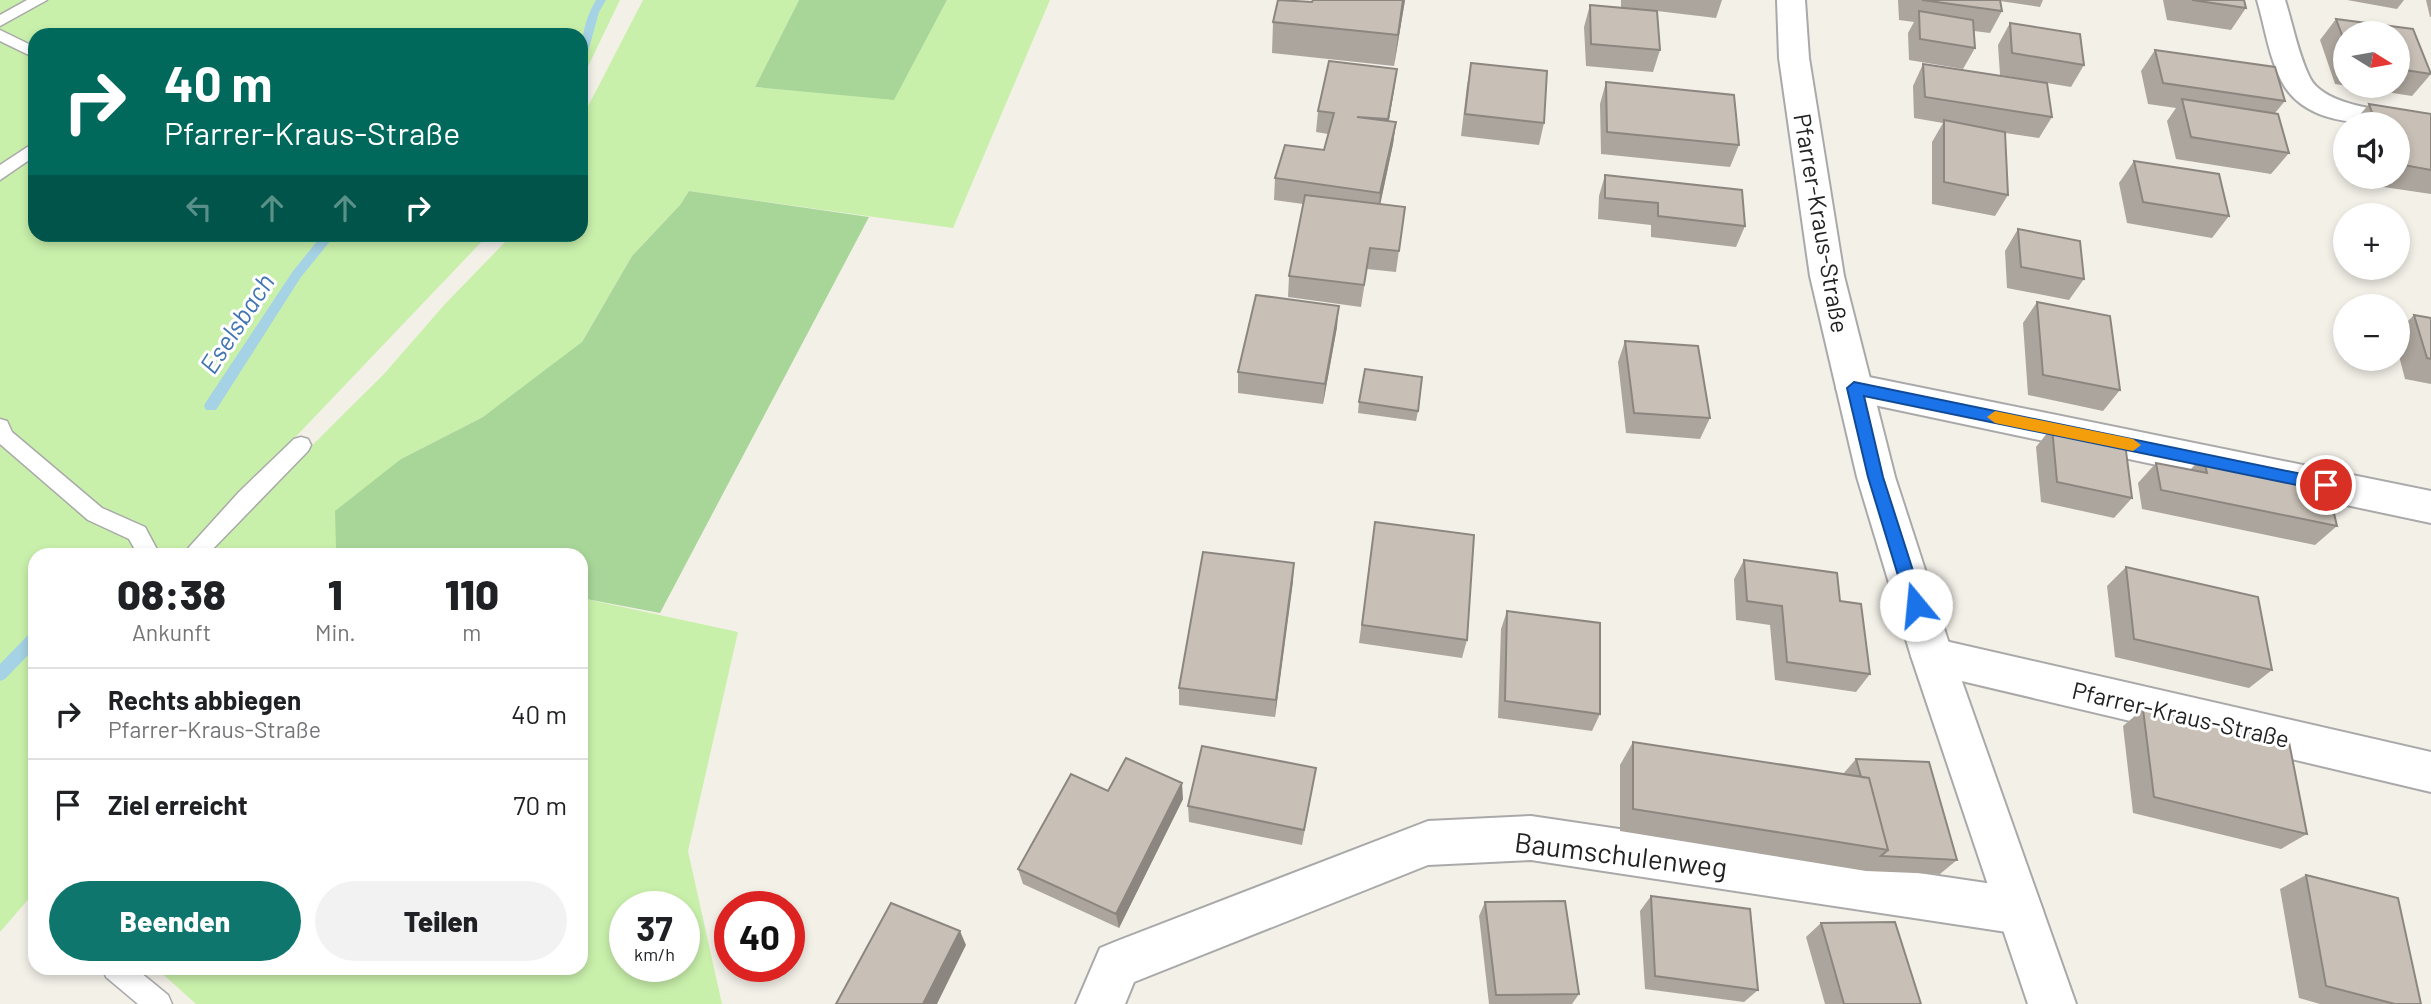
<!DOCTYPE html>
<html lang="de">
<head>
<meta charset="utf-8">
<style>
  :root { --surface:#fff; --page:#f2f2f2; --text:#202124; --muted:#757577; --line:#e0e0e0; --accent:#0f766e }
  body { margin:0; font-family:Barlow,sans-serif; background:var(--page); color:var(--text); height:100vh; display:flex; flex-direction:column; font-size:26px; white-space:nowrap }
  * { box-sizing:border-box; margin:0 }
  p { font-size:23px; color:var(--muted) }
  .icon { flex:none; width:38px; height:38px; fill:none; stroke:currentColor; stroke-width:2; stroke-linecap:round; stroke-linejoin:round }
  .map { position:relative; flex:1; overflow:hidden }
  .details { position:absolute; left:28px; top:548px; width:560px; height:427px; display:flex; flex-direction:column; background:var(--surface); border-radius:21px; box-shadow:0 4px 10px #0003 }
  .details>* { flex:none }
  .hud { position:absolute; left:28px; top:28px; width:560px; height:214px; border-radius:21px; box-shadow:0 4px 10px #0003; background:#00695c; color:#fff; overflow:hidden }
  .needle { width:46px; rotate:101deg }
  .fabs { position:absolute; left:2333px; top:21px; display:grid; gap:14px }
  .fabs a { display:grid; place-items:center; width:77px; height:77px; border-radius:50%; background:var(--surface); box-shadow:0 4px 10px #0003; font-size:35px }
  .speed { position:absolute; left:609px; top:891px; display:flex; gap:14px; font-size:35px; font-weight:700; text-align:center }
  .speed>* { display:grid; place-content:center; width:91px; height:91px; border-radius:50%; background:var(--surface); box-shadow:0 4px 10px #0003; line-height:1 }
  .speed small { font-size:18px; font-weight:400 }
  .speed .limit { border:10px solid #d22; background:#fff; color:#111 }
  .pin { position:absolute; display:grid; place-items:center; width:60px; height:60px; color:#fff; margin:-30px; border:4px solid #fff; border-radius:50%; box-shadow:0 2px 7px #0007 }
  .me { position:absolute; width:77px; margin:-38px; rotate:343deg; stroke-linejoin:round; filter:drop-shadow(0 0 5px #0008) }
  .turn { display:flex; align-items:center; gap:24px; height:147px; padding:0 21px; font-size:32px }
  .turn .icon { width:91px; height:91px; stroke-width:2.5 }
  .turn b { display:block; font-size:49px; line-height:60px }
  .lanes { display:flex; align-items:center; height:66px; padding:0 21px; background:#0003; justify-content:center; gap:35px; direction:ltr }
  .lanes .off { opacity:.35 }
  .eta { display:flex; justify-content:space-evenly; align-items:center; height:119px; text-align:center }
  .eta b { font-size:42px; font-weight:800; line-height:49px }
  .button { display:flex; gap:14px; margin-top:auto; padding:14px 21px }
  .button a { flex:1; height:80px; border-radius:42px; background:var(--accent); color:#fff; font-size:28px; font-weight:800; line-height:80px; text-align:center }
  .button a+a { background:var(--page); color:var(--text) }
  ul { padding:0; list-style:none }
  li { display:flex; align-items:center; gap:21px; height:91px; padding:0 21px; border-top:2px solid var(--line) }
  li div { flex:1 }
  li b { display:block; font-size:26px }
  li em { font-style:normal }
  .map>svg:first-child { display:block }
  .grass { fill:#c9f0ab; fill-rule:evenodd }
  .forest { fill:#a8d699 }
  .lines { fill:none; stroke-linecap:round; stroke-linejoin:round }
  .stream { fill:#a5d2e4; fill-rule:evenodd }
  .service-casing { stroke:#a9a9a9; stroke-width:3 }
  .minor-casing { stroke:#a9a9a9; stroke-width:4 }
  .tertiary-casing { stroke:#a9a9a9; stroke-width:4 }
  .service { fill:#fff; fill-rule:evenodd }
  .minor { fill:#fff; fill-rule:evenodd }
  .tertiary { fill:#fff; fill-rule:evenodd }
  .wall { fill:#aca59d; fill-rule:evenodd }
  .shaded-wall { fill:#8c8680 }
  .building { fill:#c8c0b7; stroke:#8c8680; stroke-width:2 }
  .route { fill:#1a73e8; stroke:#114b97; stroke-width:2 }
  .slow { fill:#f59e0b }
  .labels { text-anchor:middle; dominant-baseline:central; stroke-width:6; stroke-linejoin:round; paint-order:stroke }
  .street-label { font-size:24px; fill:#222; stroke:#fff }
  .water-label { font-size:26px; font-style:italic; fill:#4174b3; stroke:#fff }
  .near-street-label { font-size:28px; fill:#222; stroke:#fff }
</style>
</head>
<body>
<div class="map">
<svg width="2431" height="1004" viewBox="0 0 2431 1004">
  <rect width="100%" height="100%" fill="#f3f0e8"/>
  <path class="grass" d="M0,0H620L581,81V35H35V234L488,235L183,555H35V878L32,895L0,932Z
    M643,0H799L755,87L894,99L947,0H1050L953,228L689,191L680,205L632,256L579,347L483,417L401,459L336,549L328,555H207L245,512L384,374L445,304L512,235L581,234V120Z
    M581,598L738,632L688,851L722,1004H196L156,968H581ZM625,906H684V966H625Z"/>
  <path class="forest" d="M799,0H947L894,100L755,87Z
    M689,191L869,217L660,613L581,598V555H328L336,549L335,511L401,459L483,417L582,342L632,256L680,205Z"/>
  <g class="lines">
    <path class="stream" d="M596,0H606L599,12L586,59L581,62C581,40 584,20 596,0Z
      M323,234H336L301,277L216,410H206L204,406L206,402L293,271Z
      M35,631V648L5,679L0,681V664L30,633Z"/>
    <g class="service-casing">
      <path id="service" d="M27,0H47L0,26V15Z
        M0,30L35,47V58L0,41Z
        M35,142V156L0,180V165Z
        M0,419L7,421L12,432L102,508L145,527L160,555H138L129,539L88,520L0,444Z
        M301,437L308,439L311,445L308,451L207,555H182L239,492L294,439Z
        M102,968H135L168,995L172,1004H138L106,977Z"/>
    </g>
    <g class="minor-casing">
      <path id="minor" d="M2257,0H2285C2293,25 2298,54 2310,78C2327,110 2399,111 2431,116V136L2398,131V124C2357,124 2304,123 2282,82C2269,58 2265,27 2257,0Z
        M1854,374L2431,491V523L1841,398L1836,388L1841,378Z
        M1932,638L2431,752V792L1932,674L1917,669L1911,656L1917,643Z
        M1531,816L2020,888L2037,895L2043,911L2037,927L2020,934L1531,860L1428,865L1134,982L1125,1004H1076L1100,948L1117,941L1428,821Z"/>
    </g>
    <g class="tertiary-casing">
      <path id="tertiary" d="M1777,0H1805L1809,58L1844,276L1895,477L1953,656L2076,1004H2028L1911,656L1857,477L1810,276L1779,58Z"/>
    </g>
    <use href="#service" class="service"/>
    <use href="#minor" class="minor"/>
    <use href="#tertiary" class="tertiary"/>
  </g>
  <path class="wall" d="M1405,0L1394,66L1272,53L1273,22L1312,2Z
    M1621,0H1722L1716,18L1657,11L1660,50L1653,72L1586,66L1584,27L1590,5L1621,8Z
    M1898,0H2043L2040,7L2000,1L2002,11L1990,33L1974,31L1975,48L1963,69L1909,60L1908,33L1914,22L1899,20Z
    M2163,0H2244L2246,8L2231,30L2167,20Z
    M2347,0H2404L2397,9Z
    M2426,0H2431V17H2430Z
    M2336,19L2413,29L2431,74L2412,96L2335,84L2320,40ZM2345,33H2398V86H2345Z
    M2010,23L2084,65L2071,87L2000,75L1998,45Z
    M2155,50L2285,101L2275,113L2289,153L2271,174L2176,159L2167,121L2176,108L2148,104L2141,71Z
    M1471,63L1544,123L1539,145L1461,136L1467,85Z
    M1923,64L2052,117L2039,138L2005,133L2008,195L1995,216L1932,204V142L1943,123L1914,118L1913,86Z
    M1397,69L1389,121L1396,122L1393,144L1380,204L1405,207L1396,272L1367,269L1361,307L1288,297L1289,276L1303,204L1274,200L1275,178L1324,150L1328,134L1316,132L1318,111Z
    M1606,82L1739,145L1730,167L1601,154L1600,104Z
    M2369,104L2431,114V194L2370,185L2368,177H2398V124H2352Z
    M2134,161L2229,216L2212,238L2127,223L2119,183Z
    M1605,175L1745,226L1736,247L1651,237V225L1598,219L1599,196Z
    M2018,229L2084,279L2069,300L2007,288L2005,251Z
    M2037,302L2120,390L2103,411L2028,395L2023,323Z
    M2414,315L2431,318V384L2405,379L2398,352V331Z
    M1337,327L1323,404L1238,393V372Z
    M1625,341L1710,418L1700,439L1626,433L1618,362Z
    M1359,402L1418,411L1416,421L1358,413Z
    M2052,427L2132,498L2114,518L2041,502L2036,447Z
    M2203,456L2337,526L2315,545L2142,509L2138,483L2156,463L2190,470Z
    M1375,522L1467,640L1462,658L1359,643Z
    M1744,560L1840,601L1870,674L1856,692L1775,680L1770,625L1736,620L1734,579Z
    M1294,563L1275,717L1179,705V688Z
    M2126,567L2272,670L2249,688L2115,657L2107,586Z
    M1507,611L1600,714L1592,731L1498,718L1501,629Z
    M2143,709L2307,834L2281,849L2133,813L2123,726Z
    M1633,742L1843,774L1856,759L1957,860L1940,874L1866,871L1620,831V765Z
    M1316,768L1302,845L1189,822L1188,806Z
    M1108,791L1183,799L1119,928L1023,884L1018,869Z
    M2306,875L2421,1004H2320L2299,998L2280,889Z
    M1651,896L1758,990L1744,1002L1645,989L1640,911Z
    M1485,902L1579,994L1572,1004H1489L1479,916Z
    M1821,923L1921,1004H1825L1806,937Z"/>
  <path class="shaded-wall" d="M1403,0H1405L1394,66L1398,35Z
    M1397,69L1394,91L1385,141L1388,119Z
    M1396,122L1393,144L1378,215L1380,193Z
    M1339,306L1337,327L1323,404L1325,384Z
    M1294,563L1293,582L1275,717L1276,700Z
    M1182,783L1183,799L1119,928L1116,914Z
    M960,931L966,945L937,1004H923Z"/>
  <path class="building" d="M1278,0L1312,2L1313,0H1403L1398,35L1273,22Z
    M1922,0H2000L2002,11Z
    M2192,0H2244L2246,8Z
    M1590,5L1657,11L1660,50L1591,44Z
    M1919,11L1973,20L1975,48L1920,39Z
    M2336,19L2413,29L2431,74L2398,69V33H2345V43Z
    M2010,23L2080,34L2084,65L2012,53Z
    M2155,50L2275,67L2285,101L2163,83Z
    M1329,61L1397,69L1388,119L1357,117L1396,122L1380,193L1275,178L1285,145L1324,150L1334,113L1318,111Z
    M1471,63L1547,71L1544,123L1465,114Z
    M1923,64L2047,83L2052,117L1925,97Z
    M1606,82L1734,95L1739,145L1607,132Z
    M2182,99L2278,114L2289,153L2191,137Z
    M2369,104L2431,114V170L2398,164V124H2376Z
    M1944,120L2005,132L2008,195L1944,182Z
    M2134,161L2219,174L2229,216L2143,202Z
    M1605,175L1742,190L1745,226L1658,216V203L1605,198Z
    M1305,195L1405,207L1399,251L1370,248L1364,285L1289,276Z
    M2018,229L2080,241L2084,279L2021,267Z
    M1256,295L1339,306L1325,384L1238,372Z
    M2037,302L2110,316L2120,390L2043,375Z
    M2414,315L2431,318V359L2427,358Z
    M1625,341L1698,346L1710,418L1634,413Z
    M1365,369L1422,377L1418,411L1359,402Z
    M2052,427L2125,443L2132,498L2057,482Z
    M2203,456L2326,480L2337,526L2161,490L2156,463L2207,473Z
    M1375,522L1474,535L1467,640L1362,625Z
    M1203,552L1294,563L1276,700L1179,688Z
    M1744,560L1837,573L1840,601L1861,604L1870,674L1787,662L1782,606L1747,601Z
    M2126,567L2258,597L2272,670L2134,639Z
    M1507,611L1600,623V714L1505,701Z
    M2143,709L2289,742L2307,834L2154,797Z
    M1633,742L1869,778L1888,850L1633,809Z
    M1202,746L1316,768L1304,830L1188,806Z
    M1126,758L1182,783L1116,914L1018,869L1071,774L1108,791Z
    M1856,759L1929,762L1957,860L1881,856L1888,850L1869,778L1861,777Z
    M2306,875L2398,898L2421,1004H2395L2326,986Z
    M1651,896L1750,909L1758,990L1655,976Z
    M1565,901L1579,994L1496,995L1485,902Z
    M891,903L960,931L923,1004H836Z
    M1895,922L1921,1004H1844L1821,923Z"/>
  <path class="route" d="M1854,382L2326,479L2334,485L2326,491L1864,396L1883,477L1924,605L1921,610H1910L1907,605L1868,477L1847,388Z"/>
  <path class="slow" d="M1995,411L2133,439L2141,445L2133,451L1995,423L1987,417Z"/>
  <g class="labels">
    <g class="street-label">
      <text transform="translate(1822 223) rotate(80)">Pfarrer-Kraus-Straße</text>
      <text transform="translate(2181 714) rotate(13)">Pfarrer-Kraus-Straße</text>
    </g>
    <g class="water-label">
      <text transform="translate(236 323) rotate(-57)">Eselsbach</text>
    </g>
    <g class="near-street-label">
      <text transform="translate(1621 854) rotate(7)">Baumschulenweg</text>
    </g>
  </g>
</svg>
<div class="fabs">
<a><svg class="needle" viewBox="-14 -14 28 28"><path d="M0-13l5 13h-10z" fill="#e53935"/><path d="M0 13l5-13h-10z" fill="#757577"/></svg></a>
<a><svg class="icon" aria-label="sound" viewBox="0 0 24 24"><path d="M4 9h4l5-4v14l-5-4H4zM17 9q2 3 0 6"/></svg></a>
<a>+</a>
<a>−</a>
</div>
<div class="speed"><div>37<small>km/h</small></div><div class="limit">40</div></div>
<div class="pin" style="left:2326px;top:485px;background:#d93025"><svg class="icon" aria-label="arrive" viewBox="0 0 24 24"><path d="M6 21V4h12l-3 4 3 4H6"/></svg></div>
<svg class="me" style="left:1916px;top:605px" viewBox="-20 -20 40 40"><circle r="19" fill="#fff"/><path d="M0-13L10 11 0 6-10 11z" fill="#1a73e8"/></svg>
<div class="hud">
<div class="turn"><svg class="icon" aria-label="right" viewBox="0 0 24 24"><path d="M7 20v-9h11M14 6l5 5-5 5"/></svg><div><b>40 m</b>Pfarrer-Kraus-Straße</div></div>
<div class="lanes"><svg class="icon off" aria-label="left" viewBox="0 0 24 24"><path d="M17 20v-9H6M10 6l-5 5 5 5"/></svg><svg class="icon off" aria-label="ahead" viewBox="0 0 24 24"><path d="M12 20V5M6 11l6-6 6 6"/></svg><svg class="icon off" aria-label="ahead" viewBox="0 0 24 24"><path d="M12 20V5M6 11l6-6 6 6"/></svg><svg class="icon" aria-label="right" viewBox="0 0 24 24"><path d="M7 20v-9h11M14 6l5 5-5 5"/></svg></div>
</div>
<section class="details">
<div class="eta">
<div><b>08:38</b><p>Ankunft</p></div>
<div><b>1</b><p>Min.</p></div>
<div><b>110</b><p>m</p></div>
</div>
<ul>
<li><svg class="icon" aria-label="right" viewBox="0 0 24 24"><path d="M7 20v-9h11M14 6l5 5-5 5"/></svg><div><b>Rechts abbiegen</b><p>Pfarrer-Kraus-Straße</p></div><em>40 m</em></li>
<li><svg class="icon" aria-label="arrive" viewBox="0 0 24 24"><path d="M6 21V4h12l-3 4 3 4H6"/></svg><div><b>Ziel erreicht</b></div><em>70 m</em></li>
</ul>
<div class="button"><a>Beenden</a><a>Teilen</a></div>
</section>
</div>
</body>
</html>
